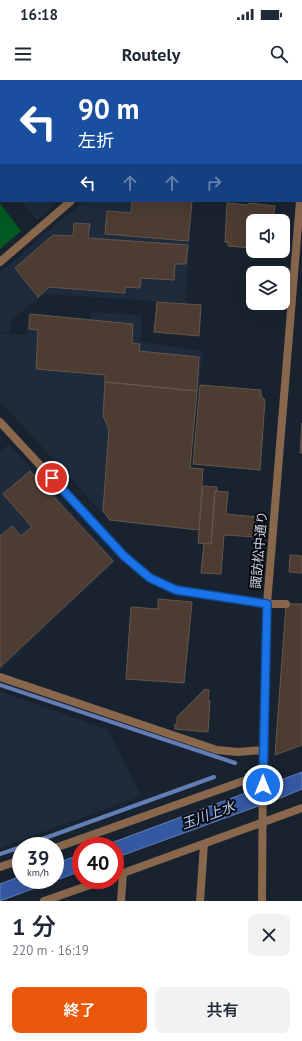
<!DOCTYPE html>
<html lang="ja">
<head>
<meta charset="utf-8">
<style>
  :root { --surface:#fff; --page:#f2f2f3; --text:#1f2937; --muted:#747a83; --accent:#ea580c }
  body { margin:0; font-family:"PT Sans","Noto Sans JP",sans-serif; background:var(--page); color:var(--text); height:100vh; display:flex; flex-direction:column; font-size:15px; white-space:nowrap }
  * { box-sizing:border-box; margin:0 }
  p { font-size:13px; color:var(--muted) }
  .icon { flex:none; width:22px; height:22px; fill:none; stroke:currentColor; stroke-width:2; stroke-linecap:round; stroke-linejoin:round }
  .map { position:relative; height:821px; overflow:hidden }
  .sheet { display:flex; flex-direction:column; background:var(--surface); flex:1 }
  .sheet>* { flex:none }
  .banner { position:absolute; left:0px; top:0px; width:302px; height:122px; box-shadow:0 4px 16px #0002; background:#1a4fa0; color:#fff; overflow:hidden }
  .fabs { position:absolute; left:246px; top:134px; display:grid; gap:8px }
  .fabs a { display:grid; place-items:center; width:44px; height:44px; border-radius:8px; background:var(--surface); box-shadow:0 4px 16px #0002; font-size:20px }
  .speed { position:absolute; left:12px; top:757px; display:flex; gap:8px; font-size:20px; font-weight:700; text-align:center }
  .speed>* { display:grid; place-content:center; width:52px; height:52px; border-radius:50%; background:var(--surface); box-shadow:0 4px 16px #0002; line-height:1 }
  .speed small { font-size:10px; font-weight:400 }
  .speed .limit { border:6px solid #d22; background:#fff; color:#111 }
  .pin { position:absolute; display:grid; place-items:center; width:34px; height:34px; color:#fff; margin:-17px; border:2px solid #fff; border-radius:50%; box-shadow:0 1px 4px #0007 }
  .me { position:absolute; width:44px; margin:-22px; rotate:0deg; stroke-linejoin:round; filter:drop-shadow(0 0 3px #0008) }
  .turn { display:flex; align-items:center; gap:14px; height:84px; padding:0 12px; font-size:18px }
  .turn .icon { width:52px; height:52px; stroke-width:2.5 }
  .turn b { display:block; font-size:28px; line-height:34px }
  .lanes { display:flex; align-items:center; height:38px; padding:0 12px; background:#0003; justify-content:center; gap:20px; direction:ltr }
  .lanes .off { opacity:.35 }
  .round { display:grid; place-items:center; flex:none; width:42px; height:42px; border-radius:8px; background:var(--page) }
  .summary { display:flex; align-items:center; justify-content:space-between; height:68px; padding:0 12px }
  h1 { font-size:24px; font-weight:600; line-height:30px }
  .button { display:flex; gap:8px; margin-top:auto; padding:8px 12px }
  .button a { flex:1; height:46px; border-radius:8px; background:var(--accent); color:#fff; font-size:16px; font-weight:600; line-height:46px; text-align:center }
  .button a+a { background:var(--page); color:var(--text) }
  .status { display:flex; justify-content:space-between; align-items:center; height:28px; padding:0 20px; background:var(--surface); direction:ltr }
  .status svg { height:11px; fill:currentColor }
  header { display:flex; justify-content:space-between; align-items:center; height:52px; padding:0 12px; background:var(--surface); font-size:18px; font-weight:600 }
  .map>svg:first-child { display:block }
  .built { fill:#1d2b3d }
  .green { fill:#015821 }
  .water { fill:#3558a3; stroke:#637eb5 }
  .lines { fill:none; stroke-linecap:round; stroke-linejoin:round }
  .stream { stroke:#637eb5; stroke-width:4 }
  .building { fill:#4c3c32; stroke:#66564b }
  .service { stroke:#88674d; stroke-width:8 }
  .minor { stroke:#88674d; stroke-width:8 }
  .tertiary { stroke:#88674d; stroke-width:8 }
  .route-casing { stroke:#114b97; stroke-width:10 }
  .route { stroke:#1a73e8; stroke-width:7 }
  .labels { text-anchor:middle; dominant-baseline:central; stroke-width:4; stroke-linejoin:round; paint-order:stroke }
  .street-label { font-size:13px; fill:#cfd5de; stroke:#080c11 }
  .water-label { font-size:14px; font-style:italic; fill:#b6ccf5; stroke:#080c11 }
</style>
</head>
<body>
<div class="status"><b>16:18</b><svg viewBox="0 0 49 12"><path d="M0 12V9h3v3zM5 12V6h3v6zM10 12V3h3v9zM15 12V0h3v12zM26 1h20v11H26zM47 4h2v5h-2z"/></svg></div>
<header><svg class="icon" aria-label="menu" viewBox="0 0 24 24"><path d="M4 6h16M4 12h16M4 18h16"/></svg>Routely<svg class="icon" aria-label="search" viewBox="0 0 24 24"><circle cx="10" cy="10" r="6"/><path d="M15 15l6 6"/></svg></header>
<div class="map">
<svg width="302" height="821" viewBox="0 0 302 821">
  <rect width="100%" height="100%" fill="#19232f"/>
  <path class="built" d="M8,0H183L186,1H7Z
    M1,6V98L0,97Z
    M21,121H59L37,140Z
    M84,121H193L185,223L45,214L11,240L10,253L0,252V192Z
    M91,232L142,235L141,262L203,271L190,387L203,389L199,451L110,441L0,321V253L26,255L28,233L91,239Z
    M9,364L116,481L0,590V372Z
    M0,611L108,650L141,716L0,768Z"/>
  <path class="green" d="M0,123L21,151L0,169Z"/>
  <path class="water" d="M302,692V709L283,717L115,778V766H103Z
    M81,774V791L0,821V804L21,796V800H55V784Z"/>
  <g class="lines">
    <path class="stream" d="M0,605L235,683
      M23,766L214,697
      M0,774L21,767"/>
  </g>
  <path class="building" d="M132,121H192L188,161L105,154L107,131L131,133Z
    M227,123L248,125L249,123L275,126L273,141H253V166H252L251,168L228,166V162H225Z
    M74,143L90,144L88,158L188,165L186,184H175L174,200L141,198L140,208L125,207V213L49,207L38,217L15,188L53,155L73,156Z
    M157,222L201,225L199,256L154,252Z
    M30,234L133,244L132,263L140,264L139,271L199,277L197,311L105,302V295L36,289L38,250L29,249Z
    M105,302L197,311L190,388L203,389L199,450L110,440L103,431L109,349L103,336Z
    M200,305L261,310V316L265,320L260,390L193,384Z
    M302,343V373H300Z
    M30,391L113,481L0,587V456L12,446L21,456L32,447L3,414Z
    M203,406L217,407V411H215L211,464L198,463Z
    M215,411L228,412L226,434L257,437L255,457L224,455L221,494L201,493L204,463L211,464Z
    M290,475L302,476V493L289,492Z
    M158,519L192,522L184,603L126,599L131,527L158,529Z
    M286,524H302V665L275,675Z
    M205,609L209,610L208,621H210L208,652L175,649V644H177V637Z"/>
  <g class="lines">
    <path class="service" d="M267,524H286"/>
    <path class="minor" d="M210,1L212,0
      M0,182L71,121
      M0,342L124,476L150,498L176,510L267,524
      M0,597L217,670L238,672L263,670
      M55,768L263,694
      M0,787L21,780
      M121,821L123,793
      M200,821L204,764"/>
    <path class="tertiary" d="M301,108L302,96
      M115,796L302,728
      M44,821L104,800
      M262,821L263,670L267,524L300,121"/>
  </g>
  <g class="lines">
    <g class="route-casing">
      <path id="route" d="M52,398L124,476L150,498L176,510L267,524L263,705"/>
    </g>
    <use href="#route" class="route"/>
  </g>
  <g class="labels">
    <g class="street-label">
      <text transform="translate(259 470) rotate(-85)">諏訪松中通り</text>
    </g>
    <g class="water-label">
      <text transform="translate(208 735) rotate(-20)">玉川上水</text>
    </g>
  </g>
</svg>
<div class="fabs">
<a><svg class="icon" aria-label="sound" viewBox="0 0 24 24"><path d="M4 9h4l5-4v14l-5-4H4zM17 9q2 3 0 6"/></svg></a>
<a><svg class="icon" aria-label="layers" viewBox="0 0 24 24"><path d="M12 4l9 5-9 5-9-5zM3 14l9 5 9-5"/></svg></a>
</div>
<div class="speed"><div>39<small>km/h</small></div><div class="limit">40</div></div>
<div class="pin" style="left:52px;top:398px;background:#d93025"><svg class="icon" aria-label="arrive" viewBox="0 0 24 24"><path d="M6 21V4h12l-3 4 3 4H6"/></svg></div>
<svg class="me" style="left:263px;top:705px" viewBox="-20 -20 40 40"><circle r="17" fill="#1a73e8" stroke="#fff" stroke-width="3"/><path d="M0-11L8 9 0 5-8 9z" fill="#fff"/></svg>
<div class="banner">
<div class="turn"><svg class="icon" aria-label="left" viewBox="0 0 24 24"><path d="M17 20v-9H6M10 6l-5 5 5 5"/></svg><div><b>90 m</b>左折</div></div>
<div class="lanes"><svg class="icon" aria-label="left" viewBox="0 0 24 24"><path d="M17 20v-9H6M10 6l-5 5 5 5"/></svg><svg class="icon off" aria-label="ahead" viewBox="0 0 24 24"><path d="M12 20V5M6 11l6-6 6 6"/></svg><svg class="icon off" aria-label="ahead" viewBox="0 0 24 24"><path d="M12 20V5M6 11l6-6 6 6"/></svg><svg class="icon off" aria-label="right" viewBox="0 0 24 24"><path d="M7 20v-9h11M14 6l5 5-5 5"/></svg></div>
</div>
</div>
<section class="sheet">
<div class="summary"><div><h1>1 分</h1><p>220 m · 16:19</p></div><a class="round"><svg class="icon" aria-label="close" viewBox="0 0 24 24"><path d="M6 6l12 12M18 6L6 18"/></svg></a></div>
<div class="button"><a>終了</a><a>共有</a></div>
</section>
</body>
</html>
